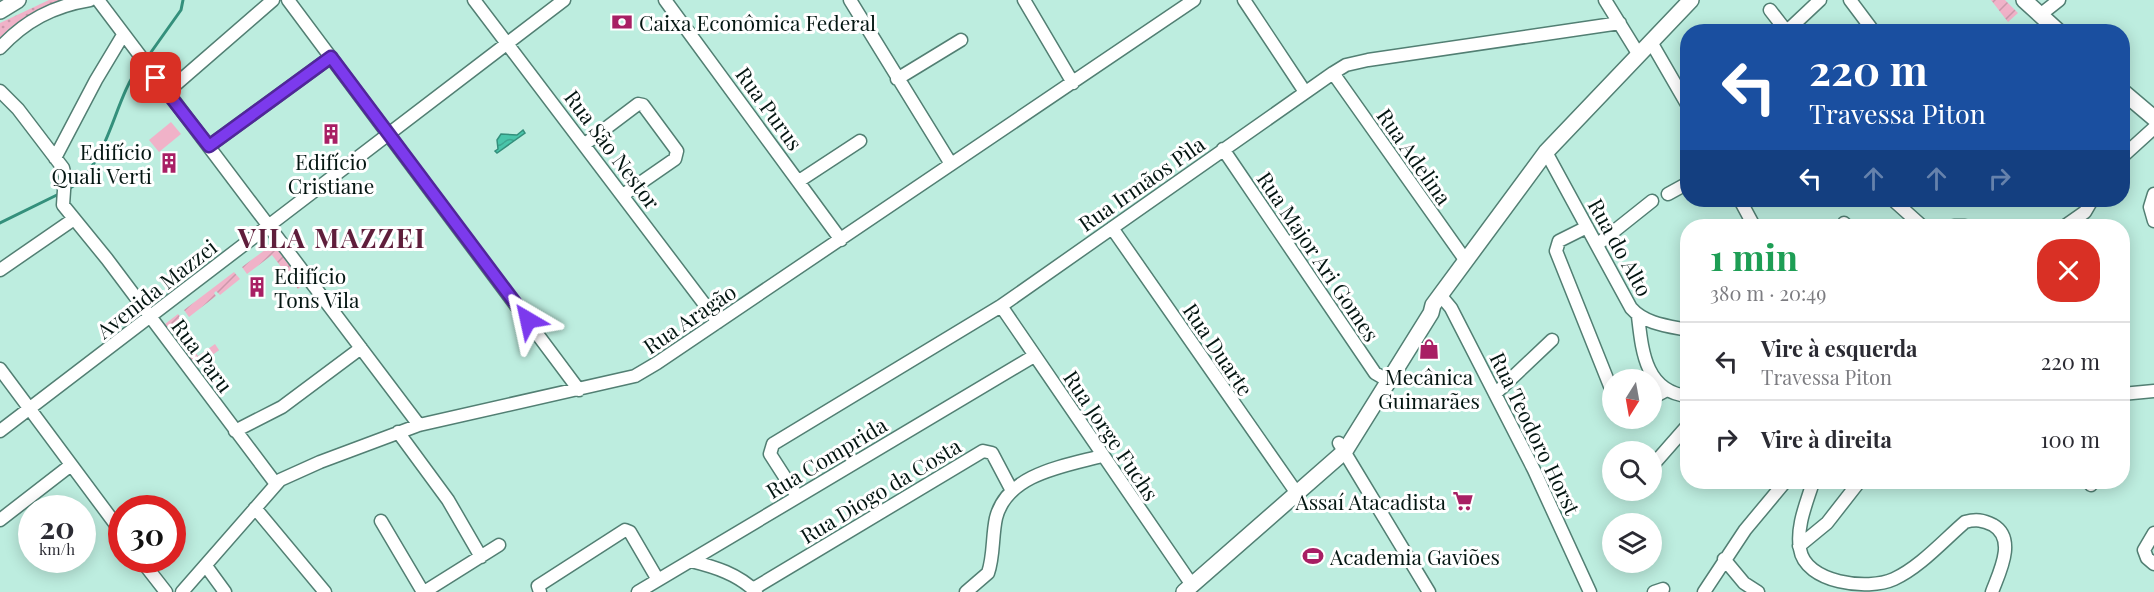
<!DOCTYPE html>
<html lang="pt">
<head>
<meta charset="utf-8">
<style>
  :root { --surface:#fff; --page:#f7f7f7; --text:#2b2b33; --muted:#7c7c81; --line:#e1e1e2 }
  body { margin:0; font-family:"Playfair Display",serif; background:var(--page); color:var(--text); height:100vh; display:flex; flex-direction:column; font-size:22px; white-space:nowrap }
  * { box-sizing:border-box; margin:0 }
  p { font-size:20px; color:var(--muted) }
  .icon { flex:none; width:33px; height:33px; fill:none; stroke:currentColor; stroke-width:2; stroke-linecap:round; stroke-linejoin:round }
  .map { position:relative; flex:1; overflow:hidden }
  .panel { position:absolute; left:1680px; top:219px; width:450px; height:270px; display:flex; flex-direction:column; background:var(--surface); border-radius:24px; box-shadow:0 3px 15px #0003 }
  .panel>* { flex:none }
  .hud { position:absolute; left:1680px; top:24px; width:450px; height:183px; border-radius:24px; box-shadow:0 3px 15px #0003; background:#1a4fa0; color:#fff; overflow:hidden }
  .needle { width:39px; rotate:191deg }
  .fabs { position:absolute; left:1602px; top:369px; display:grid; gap:12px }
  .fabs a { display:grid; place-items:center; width:60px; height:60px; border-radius:50%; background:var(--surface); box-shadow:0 3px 15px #0003; font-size:30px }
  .speed { position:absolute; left:18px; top:495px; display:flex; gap:12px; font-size:30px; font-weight:700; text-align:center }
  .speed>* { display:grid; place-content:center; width:78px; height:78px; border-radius:50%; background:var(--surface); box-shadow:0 3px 15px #0003; line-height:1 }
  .speed small { font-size:15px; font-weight:400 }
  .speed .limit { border:9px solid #d22; background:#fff; color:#111 }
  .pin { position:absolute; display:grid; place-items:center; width:51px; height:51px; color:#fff; margin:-26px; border-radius:12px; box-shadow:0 3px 9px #0006 }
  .me { position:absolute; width:66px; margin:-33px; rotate:324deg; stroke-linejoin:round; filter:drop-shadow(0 0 4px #0008) }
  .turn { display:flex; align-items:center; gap:21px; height:126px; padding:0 30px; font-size:27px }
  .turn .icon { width:78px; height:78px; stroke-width:2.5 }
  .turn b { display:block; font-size:42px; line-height:51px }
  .lanes { display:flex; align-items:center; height:57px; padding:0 30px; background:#0003; justify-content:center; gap:30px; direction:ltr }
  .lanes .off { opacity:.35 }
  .round { display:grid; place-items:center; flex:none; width:63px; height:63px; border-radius:24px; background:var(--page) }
  .head { display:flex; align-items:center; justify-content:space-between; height:102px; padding:0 30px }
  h1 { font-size:36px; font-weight:700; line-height:45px; color:#1e9e55 }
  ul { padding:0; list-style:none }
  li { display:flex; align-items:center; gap:18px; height:78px; padding:0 30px; border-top:2px solid var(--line) }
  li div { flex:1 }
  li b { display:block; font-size:22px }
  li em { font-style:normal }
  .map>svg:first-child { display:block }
  .grass { fill:#f0b2c8 }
  .park { fill:url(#park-dots) }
  .garden { fill:url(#garden-furrows) }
  .water { fill:url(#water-waves); stroke:#34907c; stroke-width:1.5 }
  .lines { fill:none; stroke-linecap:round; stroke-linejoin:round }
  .stream { stroke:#34907c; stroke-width:3 }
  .minor-casing { stroke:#527f73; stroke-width:15 }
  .major-casing { stroke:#527f73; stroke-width:18 }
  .minor { stroke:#fff; stroke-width:12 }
  .major { stroke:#fff; stroke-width:15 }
  .route-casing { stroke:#51269a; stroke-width:15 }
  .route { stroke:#7c3aed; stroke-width:10 }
  .labels { text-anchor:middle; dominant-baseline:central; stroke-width:6; stroke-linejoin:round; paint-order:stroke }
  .poi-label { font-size:21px; fill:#041612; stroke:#fff; text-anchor:start }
  .street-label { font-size:21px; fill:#041612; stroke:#fff }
  .district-label { font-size:27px; font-weight:bold; letter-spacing:1.5px; fill:#5f1e3b; stroke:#fff }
</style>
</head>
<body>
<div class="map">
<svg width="2154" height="592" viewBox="0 0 2154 592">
  <defs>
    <pattern id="park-dots" width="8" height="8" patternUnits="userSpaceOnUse" patternTransform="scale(1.5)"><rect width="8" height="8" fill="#f0b2c8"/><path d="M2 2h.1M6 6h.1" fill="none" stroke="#cc98ab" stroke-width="1.8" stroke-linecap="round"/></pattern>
    <pattern id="garden-furrows" width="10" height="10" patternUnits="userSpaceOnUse" patternTransform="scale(1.5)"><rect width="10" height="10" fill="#f0b2c8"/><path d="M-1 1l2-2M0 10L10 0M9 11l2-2" fill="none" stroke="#cc98ab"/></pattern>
    <pattern id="water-waves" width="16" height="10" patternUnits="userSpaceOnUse" patternTransform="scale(1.5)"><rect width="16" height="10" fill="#49c5aa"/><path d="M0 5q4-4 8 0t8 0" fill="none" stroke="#3ea891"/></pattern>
  </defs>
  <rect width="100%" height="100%" fill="#bdeddf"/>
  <path class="grass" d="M171,122L181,134L159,152L149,140Z"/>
  <path class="park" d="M49,0H63L11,27L0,38V23Z"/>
  <path class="garden" d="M1991,0H2005L2018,13L2008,22Z
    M273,244L304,284L298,289L272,255L247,274L242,267Z
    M234,272L240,279L220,295L216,291L214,293L216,296L189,317L184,310Z
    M178,314L186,324L179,331L198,356L215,344L219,350L197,367L165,324Z"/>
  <path class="water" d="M523,130L525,133L497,153L495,151L498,149L497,140L501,134L517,135Z"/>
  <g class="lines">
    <path class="stream" d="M149,55L181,10L183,0
      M67,190C108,169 113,101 139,67
      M0,223L61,193"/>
    <g class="minor-casing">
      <path id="minor" d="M98,0L419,425
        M288,0L579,390
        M474,0L718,322
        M665,0L841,240
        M850,0L951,164
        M1024,0L1073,83
        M1244,0L1305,92
        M1605,0L1639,55
        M1850,0L1874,32
        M1770,10L1787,32
        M2040,15L2059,0
        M1787,31L1820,0
        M1651,42L1688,106
        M0,48C25,21 53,6 90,0
        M1333,73L1466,261
        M897,79L961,40
        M0,91L18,109L63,168L65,176L63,205L107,259L276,484
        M167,92L273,0
        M585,144L638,104L643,105L677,151L675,159L623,195
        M209,146L331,57
        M1223,149L1375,373L1387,380
        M1546,152L1631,308C1645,324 1668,326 1688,330
        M2122,157L2154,128
        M55,158L96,80L123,35
        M799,181L860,141
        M1668,194L1688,183
        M2154,194L2150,207L2154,221
        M1740,200L1754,226
        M1893,200L1922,226
        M1844,223L1847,226
        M1954,226H1965
        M2065,226L2085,212L2092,200
        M1587,227L1559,241L1556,251L1612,391
        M1112,228L1296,492
        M1598,244L1652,201
        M0,270L74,219
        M1441,296L1451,308L1534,470L1590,592
        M1001,306L1192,585
        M1638,316C1642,350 1645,392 1688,396
        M0,369L122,533
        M1495,394L1552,340
        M2122,394L2154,391
        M1652,398L1667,390
        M0,431L564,0
        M235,431L282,407L361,348
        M398,432L448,500L481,557
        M1339,443L1429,592
        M1652,466L1688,425
        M1813,482C1807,502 1796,526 1800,549C1805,583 1868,591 1894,579C1920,567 1943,541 1965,522C1976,519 1983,520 1993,525C2017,539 1999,573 1992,592
        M2089,482L2091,485
        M797,496L770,454L773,444L1001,306L1333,73L1346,65L1368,60L1620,23
        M255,508L325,592
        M0,520L71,465
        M381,521L423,592
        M2154,533L2144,550L2147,558L2154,564
        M1799,546L1827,523L1859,482
        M1724,559L1744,583L1758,592
        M141,560L166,592
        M691,561C715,567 738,574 756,592
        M206,566L225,592
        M753,589L983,451L992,453L1011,489
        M182,592L280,480L320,462L419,425L635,376L657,363L1194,0
        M424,592L499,545
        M540,592L538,586L625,530L630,532L658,580
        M638,592L1034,356
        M966,592L988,573C994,556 992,536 996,518C1007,474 1064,466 1102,456
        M1654,592L1663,589
        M1704,592L1745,530L1785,482"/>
    </g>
    <g class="major-casing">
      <path id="major" d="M2024,0L2059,32
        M0,11L18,0
        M2122,91L2154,118
        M1184,592L1345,451L1431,313L1433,305L1546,152L1691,0"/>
    </g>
    <use href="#minor" class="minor"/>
    <use href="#major" class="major"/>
  </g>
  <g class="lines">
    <g class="route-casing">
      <path id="route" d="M156,78L209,146L331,57L528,320"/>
    </g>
    <use href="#route" class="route"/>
  </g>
  <defs>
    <g id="bank-bare" transform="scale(1.62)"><path d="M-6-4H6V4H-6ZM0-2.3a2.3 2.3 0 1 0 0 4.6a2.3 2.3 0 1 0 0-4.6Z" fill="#a81f64" stroke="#fff" stroke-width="2.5" paint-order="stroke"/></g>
    <g id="building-bare" transform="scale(1.62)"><path d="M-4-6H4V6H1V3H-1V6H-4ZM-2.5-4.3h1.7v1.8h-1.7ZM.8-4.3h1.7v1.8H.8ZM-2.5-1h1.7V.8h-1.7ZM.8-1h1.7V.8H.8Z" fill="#a81f64" stroke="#fff" stroke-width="2.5" paint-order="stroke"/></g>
    <g id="shop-bare" transform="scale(1.62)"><path d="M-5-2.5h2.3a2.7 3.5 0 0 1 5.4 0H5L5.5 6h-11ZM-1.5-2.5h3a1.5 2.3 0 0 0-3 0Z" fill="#a81f64" stroke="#fff" stroke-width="2.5" paint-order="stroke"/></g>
    <g id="supermarket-bare" transform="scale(1.62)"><path d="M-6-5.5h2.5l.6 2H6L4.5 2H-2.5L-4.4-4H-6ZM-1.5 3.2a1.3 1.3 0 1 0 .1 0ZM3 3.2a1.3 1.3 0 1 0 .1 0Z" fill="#a81f64" stroke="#fff" stroke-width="2.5" paint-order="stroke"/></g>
    <g id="stadium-bare" transform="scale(1.62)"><path d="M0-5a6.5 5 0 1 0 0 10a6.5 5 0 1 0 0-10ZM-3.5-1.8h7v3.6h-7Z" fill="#a81f64" stroke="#fff" stroke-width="2.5" paint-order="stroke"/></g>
  </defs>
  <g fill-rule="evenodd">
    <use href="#bank-bare" x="622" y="22"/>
    <use href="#building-bare" x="331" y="134"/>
    <use href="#building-bare" x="169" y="163"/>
    <use href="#building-bare" x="257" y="287"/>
    <use href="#shop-bare" x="1429" y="349"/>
    <use href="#supermarket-bare" x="1463" y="501"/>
    <use href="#stadium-bare" x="1313" y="556"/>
  </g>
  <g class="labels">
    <g class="poi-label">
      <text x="639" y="22">Caixa Econômica Federal</text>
      <text x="152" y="151" text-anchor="end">Edifício<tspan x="152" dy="24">Quali Verti</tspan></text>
      <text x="331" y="161" text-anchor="middle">Edifício<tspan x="331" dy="24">Cristiane</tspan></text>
      <text x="274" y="275">Edifício<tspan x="274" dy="24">Tons Vila</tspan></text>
      <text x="1429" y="376" text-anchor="middle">Mecânica<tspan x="1429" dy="24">Guimarães</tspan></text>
      <text x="1446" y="501" text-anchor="end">Assaí Atacadista</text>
      <text x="1330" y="556">Academia Gaviões</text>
    </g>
    <g class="street-label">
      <text transform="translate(770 108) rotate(54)">Rua Purus</text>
      <text transform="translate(613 149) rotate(53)">Rua São Nestor</text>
      <text transform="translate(1415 156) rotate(55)">Rua Adelina</text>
      <text transform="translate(1141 183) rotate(-35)">Rua Irmãos Pìla</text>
      <text transform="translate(1621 247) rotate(61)">Rua do Alto</text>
      <text transform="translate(1319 256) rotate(56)">Rua Major Ari Gomes</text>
      <text transform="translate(156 288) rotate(-38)">Avenida Mazzei</text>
      <text transform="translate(689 318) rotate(-34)">Rua Aragão</text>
      <text transform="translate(1219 349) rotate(56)">Rua Duarte</text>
      <text transform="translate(203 355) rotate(53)">Rua Paru</text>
      <text transform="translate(1536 433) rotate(64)">Rua Teodoro Horst</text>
      <text transform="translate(1112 435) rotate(56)">Rua Jorge Fuchs</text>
      <text transform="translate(826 457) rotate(-31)">Rua Comprida</text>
      <text transform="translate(880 490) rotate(-31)">Rua Diogo da Costa</text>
    </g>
    <g class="district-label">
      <text x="332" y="237">VILA MAZZEI</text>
    </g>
  </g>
</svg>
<div class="fabs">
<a><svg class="needle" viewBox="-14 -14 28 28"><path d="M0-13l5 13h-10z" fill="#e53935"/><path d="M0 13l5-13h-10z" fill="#7c7c81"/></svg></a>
<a><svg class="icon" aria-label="search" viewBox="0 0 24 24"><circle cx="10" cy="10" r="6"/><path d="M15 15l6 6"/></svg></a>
<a><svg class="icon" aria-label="layers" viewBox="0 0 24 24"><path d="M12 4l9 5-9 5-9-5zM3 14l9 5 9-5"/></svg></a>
</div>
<div class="speed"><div>20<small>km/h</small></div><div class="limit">30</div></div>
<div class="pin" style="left:156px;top:78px;background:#d93025"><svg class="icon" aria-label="arrive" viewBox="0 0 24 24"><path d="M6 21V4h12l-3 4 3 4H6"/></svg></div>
<svg class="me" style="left:528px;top:320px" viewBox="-20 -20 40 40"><path d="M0-17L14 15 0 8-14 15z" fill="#7c3aed" stroke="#fff" stroke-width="4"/></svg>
<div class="hud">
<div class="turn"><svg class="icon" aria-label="left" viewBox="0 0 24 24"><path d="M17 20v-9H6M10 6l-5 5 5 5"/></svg><div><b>220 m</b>Travessa Piton</div></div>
<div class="lanes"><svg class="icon" aria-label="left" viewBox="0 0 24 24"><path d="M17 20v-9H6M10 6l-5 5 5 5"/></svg><svg class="icon off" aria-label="ahead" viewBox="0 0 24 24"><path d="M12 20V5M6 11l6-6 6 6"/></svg><svg class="icon off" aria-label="ahead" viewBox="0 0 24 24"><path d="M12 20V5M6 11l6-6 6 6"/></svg><svg class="icon off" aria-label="right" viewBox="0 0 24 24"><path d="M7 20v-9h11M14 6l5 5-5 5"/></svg></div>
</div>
<section class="panel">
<div class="head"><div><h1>1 min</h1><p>380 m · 20:49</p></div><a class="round" style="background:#d93025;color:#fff"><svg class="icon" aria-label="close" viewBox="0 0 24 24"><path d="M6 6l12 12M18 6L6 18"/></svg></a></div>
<ul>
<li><svg class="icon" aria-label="left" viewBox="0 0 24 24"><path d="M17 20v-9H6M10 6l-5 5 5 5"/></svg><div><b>Vire à esquerda</b><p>Travessa Piton</p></div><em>220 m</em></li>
<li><svg class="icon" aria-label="right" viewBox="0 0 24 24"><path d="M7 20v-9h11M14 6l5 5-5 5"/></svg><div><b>Vire à direita</b></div><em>100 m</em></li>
</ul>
</section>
</div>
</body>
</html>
